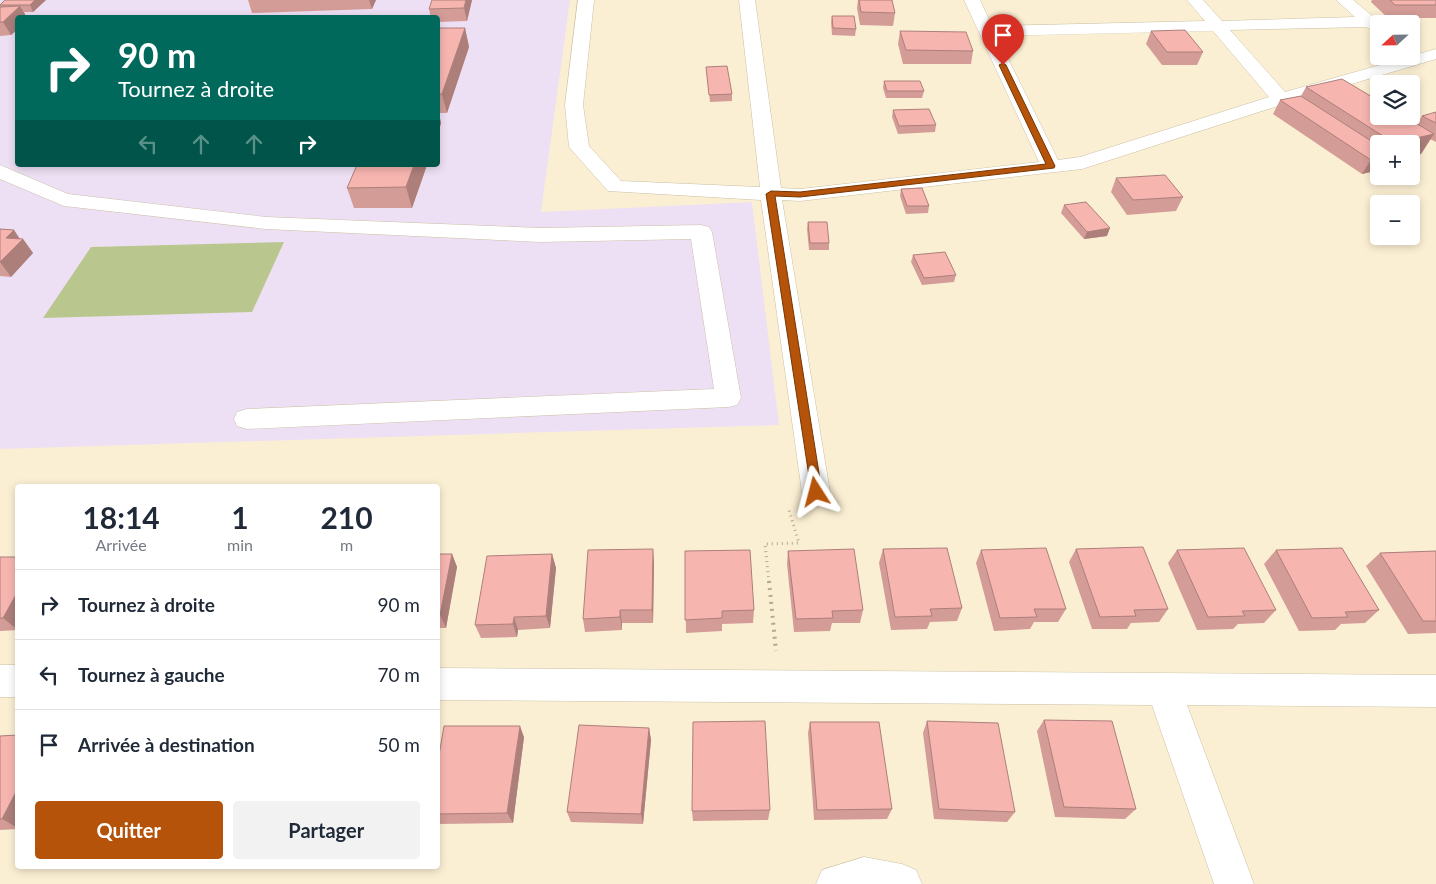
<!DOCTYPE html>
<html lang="fr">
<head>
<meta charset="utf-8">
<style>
  :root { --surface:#fff; --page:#f2f2f3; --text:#1f2937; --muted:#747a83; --line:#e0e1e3; --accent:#b45309 }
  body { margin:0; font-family:Lato,sans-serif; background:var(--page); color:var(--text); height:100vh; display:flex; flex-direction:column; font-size:19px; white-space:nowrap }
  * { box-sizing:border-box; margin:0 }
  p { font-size:16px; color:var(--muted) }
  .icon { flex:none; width:28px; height:28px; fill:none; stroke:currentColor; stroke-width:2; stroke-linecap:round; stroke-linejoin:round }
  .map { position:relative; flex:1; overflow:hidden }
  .sheet { position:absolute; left:15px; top:484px; width:425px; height:385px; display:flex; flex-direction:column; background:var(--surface); border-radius:5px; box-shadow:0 2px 8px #0003 }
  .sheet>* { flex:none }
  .hud { position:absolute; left:15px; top:15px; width:425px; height:152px; border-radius:5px; box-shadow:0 2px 8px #0003; background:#00695c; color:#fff; overflow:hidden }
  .needle { width:32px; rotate:248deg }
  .controls { position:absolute; left:1370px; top:15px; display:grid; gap:10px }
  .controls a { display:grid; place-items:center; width:50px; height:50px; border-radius:5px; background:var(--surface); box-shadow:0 2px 8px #0003; font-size:25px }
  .pin { position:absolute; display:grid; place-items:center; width:42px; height:42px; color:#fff; margin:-51px -21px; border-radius:50% 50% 50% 0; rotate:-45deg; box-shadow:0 0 5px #0007 }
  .pin .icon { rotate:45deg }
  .me { position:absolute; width:55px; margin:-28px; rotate:351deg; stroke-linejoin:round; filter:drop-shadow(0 0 4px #0008) }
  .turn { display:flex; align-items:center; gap:18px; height:105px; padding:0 20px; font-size:22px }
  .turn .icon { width:65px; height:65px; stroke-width:2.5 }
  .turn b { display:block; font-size:35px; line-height:42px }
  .lanes { display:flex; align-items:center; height:48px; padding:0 20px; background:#0003; justify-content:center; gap:25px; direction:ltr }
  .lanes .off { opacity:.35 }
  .eta { display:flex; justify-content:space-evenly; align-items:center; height:85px; text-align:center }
  .eta b { font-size:30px; font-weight:700; line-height:35px }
  .action { display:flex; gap:10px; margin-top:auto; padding:10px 20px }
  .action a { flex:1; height:58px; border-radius:5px; background:var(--accent); color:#fff; font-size:20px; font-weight:700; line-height:58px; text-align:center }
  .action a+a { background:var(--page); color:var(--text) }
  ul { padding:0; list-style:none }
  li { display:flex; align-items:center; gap:15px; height:70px; padding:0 20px; border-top:1px solid var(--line) }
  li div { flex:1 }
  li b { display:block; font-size:19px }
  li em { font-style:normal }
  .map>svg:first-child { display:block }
  .education { fill:#eee0f4; fill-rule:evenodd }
  .green { fill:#b9c78f }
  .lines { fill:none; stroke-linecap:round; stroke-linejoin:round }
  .minor-casing { stroke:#cbc0a5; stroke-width:1 }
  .path-far1 { stroke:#b3aa94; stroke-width:3; stroke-dasharray:1 4; stroke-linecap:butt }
  .path { stroke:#b3aa94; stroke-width:4; stroke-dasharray:2 5; stroke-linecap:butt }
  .minor { fill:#fff; fill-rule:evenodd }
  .wall { fill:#d49c97 }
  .shaded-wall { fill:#ad7f7b }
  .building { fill:#f7b5b0; stroke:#ad7f7b }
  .route { fill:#b45309; stroke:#753606 }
</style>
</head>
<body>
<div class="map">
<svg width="1436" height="884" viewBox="0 0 1436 884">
  <rect width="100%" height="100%" fill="#fbefd3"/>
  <path class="education" d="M0,0H570L541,212L752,202L779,425L0,449ZM18,18H438V165H18Z"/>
  <path class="green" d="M284,242L252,312L43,318L91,247Z"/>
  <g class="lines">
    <g class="minor-casing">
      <path id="minor" d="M578,0H594L583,105L589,146L621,181L760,187L739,0H755L781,188L800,189L1039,162L964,0H980L992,26L1205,21L1187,0H1203L1222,21L1355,17L1336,0H1353L1382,24H1379V31L1376,32L1366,27L1230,30L1285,92L1436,49V59L1287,103L1082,169L800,201L782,200L830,492L826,500L816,503L806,500L802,492L761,200L608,191L569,147L565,105ZM1213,31L1269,97L1080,157L1058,160L997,36Z
        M0,165L68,194L266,217L541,228L701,225L709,227L712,232L741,398L737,405L728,407L247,429L237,426L234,419L237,412L247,409L714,389L691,239L541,242L266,229L64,206L0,179Z
        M0,665H18V697H0Z
        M438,668L1436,675V707L1187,705L1254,884H1214L1152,705L438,700Z
        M864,857L902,864L916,870L922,884H816L822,870Z"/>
    </g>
    <path class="path-far1" d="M769,582L765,544L799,543L789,510"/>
    <path class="path" d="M769,581L776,651"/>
    <use href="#minor" class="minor"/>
  </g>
  <path class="wall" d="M46,0L33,12H24L27,18H18V29L11,35L0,36V5Z
    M248,0H376L372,9L252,13Z
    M472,0L467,21L438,22V18H431L429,9Z
    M858,0H892L895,13L893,26L860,25L857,8Z
    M1372,0H1436V18H1388L1371,2Z
    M832,16L856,29L855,36L832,35L831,22Z
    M438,28H465L469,47L447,113H438L441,123L438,134Z
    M900,31L973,51L971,64H903L898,44Z
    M1151,31L1203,52L1197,65H1162L1146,44Z
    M706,67L732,94V101L710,102Z
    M884,81L924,91L922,98H886L883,88Z
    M1306,87L1417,124L1422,116L1436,112V142L1430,139L1421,154L1411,156V144H1379V170L1362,174L1273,114L1280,100L1301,96Z
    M893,110L936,125L935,132L898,134L892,117Z
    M427,165L412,208H354L347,188Z
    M1116,178L1183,197L1176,211L1127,215L1111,192Z
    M901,189L929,206L928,213L906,214L900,196Z
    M1064,205L1107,236L1084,239L1061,213Z
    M808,222L829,243V250H809L807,229Z
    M0,229L14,230L20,239H23L33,253L11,277L0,276Z
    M913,255L956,275L954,282L922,285L911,262Z
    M883,549L962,608L957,621L930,622L927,629L891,630L879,563Z
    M1076,549L1168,609L1159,622L1131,623L1127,629H1092L1069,562Z
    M981,550L1066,609L1058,622H1034L1030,629L994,631L976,563Z
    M1177,550L1276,610L1264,623L1238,624L1233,629L1197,630L1168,563Z
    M1276,550L1379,610L1365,623L1341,624L1335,630L1299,631L1264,564Z
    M685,551L754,610L753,623L722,624V631L686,633Z
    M788,551L863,610L860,623H832L830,631L794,632L787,564Z
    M1436,551V633L1408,634L1366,566L1380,553Z
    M438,554H452L457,567L446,628H438Z
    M552,554L556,568L550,628L518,630L517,637L481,638L475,625Z
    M0,557H18V630L0,631Z
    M654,562L653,623H622V630L585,632L583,619Z
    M1044,720L1136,809L1125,819L1055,817L1037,731Z
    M927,721L1015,812L1007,822L934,819L923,733Z
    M810,722L892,809L887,819L814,820L808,733Z
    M649,728L651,740L643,824L571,822L567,812Z
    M18,735V829L0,830V736Z
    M524,737L513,823L438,824V761Z
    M770,810L768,820L693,821L692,811Z"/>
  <path class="shaded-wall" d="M35,0H46L33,12L30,5Z
    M369,0H376L372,9Z
    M466,0H472L467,21L464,8Z
    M20,6L27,18H18V29L11,35L3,22Z
    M465,28L469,47L447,113L442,94Z
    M438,109L441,123L438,134Z
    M1434,134L1421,154L1411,156V144H1394V143Z
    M1379,158V170L1362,174L1371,160Z
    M414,165H427L412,208L406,187Z
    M1110,228L1107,236L1084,239L1087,232Z
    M14,230L21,241L23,239L33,253L11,277L0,262L6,238Z
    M653,549L654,562L653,623L652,610Z
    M452,554L457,567L446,628L440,615Z
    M552,554L556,568L550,628L546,616Z
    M18,591V630L3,618Z
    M620,610L622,623V630L620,617Z
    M514,617L518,630L517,637L513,624Z
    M520,726L524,737L513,823L507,813Z
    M649,728L651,740L643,824L641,814Z
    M18,788V828L2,819Z"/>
  <path class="building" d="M5,0H35L30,5H0Z
    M432,0H466L464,8L429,9Z
    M859,0H892L895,13L861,12Z
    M1390,0H1436V5H1395Z
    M20,6L3,22H0V7Z
    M832,16H854L856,29L833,28Z
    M438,28H465L442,94H438Z
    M1185,30L1203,52H1167L1151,31Z
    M900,31L966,32L973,51L906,50Z
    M727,66L732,94L709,95L706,67Z
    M1342,79L1379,101V116H1404L1434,134L1394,143L1306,87Z
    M884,81H920L924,91H887Z
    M1301,96L1379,146V158L1371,160L1280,100Z
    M929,109L936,125L899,126L893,110Z
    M1436,112V123L1422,116Z
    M357,165H414L406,187L347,188Z
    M1165,175L1183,197L1133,200L1116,178Z
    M922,188L929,206H907L901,189Z
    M1086,202L1110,228L1087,232L1064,205Z
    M808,222H827L829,243H810Z
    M0,229L14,230L6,238L23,239L0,262Z
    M945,252L956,275L924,278L913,255Z
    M1143,547L1168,609L1134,610L1136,616L1100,617L1076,549Z
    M947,548L962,608L930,609L932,616L895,617L883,549Z
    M1046,548L1066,609H1034L1037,617L1000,618L981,550Z
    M1244,548L1276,610L1242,611L1245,616L1208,617L1177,550Z
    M1342,548L1379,610L1345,612L1348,617L1312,618L1276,550Z
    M653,549L652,610H620V617L583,619L588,550Z
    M854,549L863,610L832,611L833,618L796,619L788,551Z
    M750,550L754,610L722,611V618L685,620V551Z
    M1436,551V621H1423L1380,553Z
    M438,554H452L440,615H438Z
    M552,554L546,616L514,617L513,624L475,625L487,556Z
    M0,557H18V591L3,618H0Z
    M1044,720L1112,721L1136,809L1064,807Z
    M765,721L770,810L692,811L693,722Z
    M927,721L998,723L1015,812L939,809Z
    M810,722H879L892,809L817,810Z
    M579,725L649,728L641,814L567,812Z
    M444,726H520L507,813L438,814V761Z
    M18,735V788L2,819H0V736Z"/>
  <path class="route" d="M1003,63L1006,65L1055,166L1054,168L800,197L775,196L822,492L820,496H812L766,194L771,191L800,192L1046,164L999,65Z"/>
</svg>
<div class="controls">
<a><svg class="needle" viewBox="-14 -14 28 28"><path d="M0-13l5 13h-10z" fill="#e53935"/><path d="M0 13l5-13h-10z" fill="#747a83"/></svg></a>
<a><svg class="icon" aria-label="layers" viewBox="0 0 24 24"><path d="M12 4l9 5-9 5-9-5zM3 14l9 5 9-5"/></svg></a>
<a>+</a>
<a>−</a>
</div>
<div class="pin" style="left:1003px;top:65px;background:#d93025"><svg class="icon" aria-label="arrive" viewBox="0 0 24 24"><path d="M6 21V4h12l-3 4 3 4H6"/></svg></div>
<svg class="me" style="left:816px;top:492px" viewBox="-20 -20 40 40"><path d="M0-17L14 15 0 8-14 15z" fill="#b45309" stroke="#fff" stroke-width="4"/></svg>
<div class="hud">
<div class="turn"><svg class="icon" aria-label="right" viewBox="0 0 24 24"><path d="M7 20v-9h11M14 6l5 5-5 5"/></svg><div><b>90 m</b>Tournez à droite</div></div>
<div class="lanes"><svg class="icon off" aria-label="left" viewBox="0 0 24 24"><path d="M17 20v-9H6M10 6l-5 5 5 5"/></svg><svg class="icon off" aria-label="ahead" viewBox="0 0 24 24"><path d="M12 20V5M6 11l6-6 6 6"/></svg><svg class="icon off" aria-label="ahead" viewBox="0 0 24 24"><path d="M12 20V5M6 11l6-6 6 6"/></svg><svg class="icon" aria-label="right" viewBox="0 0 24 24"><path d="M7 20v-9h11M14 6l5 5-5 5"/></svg></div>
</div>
<section class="sheet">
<div class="eta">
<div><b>18:14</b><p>Arrivée</p></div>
<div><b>1</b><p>min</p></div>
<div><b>210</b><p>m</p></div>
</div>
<ul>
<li><svg class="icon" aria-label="right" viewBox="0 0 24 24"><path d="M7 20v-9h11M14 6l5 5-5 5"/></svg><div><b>Tournez à droite</b></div><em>90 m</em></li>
<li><svg class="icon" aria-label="left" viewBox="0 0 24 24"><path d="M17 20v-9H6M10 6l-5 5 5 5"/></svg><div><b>Tournez à gauche</b></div><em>70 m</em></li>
<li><svg class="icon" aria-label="arrive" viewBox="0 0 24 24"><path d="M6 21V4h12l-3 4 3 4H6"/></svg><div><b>Arrivée à destination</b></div><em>50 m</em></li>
</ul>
<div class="action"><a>Quitter</a><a>Partager</a></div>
</section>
</div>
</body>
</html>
